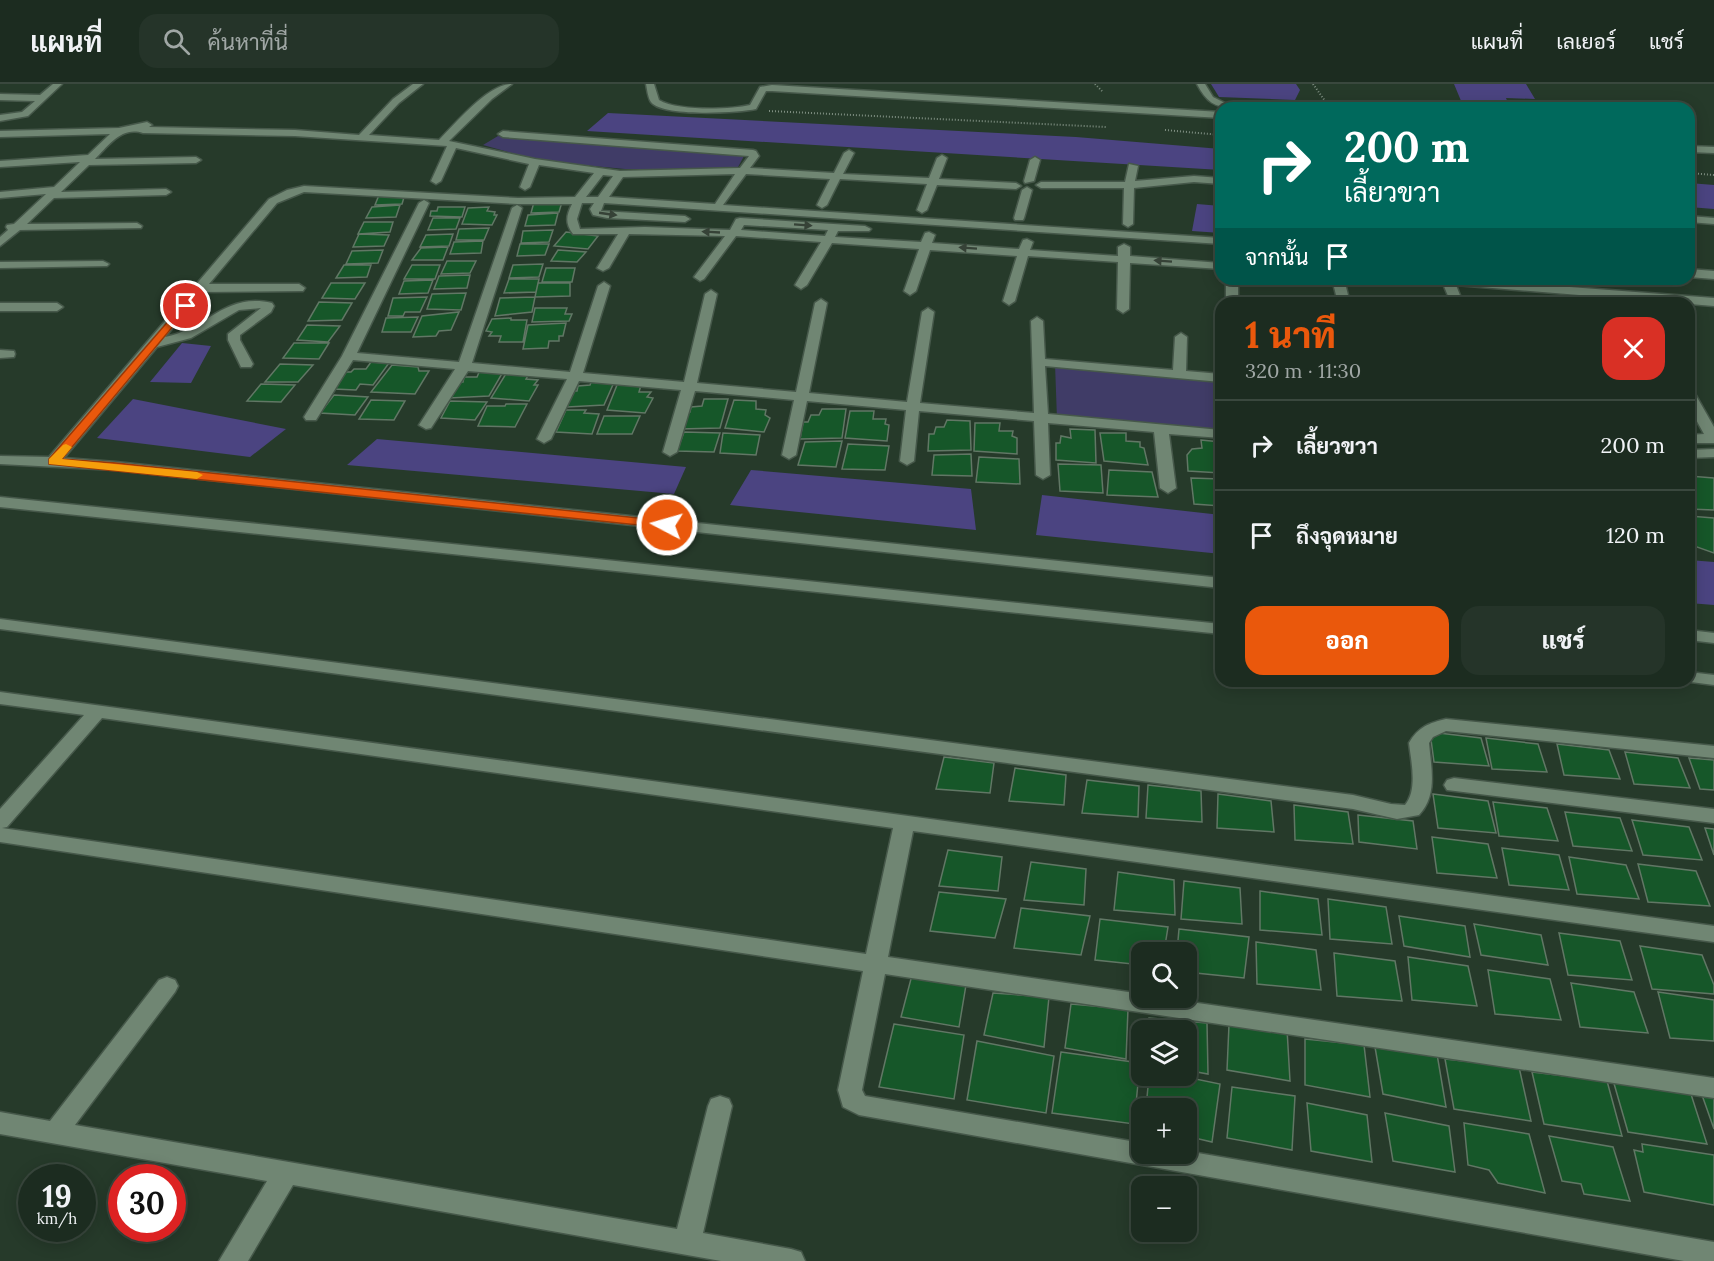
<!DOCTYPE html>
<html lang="th">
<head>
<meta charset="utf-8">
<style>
  :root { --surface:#1c2c20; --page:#253429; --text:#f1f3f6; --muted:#a0a7a5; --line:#3a483e; --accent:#ea580c }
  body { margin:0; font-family:Lora,Sarabun,serif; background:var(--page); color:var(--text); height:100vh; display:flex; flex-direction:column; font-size:22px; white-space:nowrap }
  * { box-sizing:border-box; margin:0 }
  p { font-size:20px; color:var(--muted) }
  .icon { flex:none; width:33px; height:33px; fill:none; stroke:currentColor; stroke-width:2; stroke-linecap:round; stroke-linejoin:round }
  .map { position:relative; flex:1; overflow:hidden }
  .side { position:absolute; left:1215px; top:213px; width:480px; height:390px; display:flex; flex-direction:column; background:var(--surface); border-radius:18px; box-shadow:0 3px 15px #0003,0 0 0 2px var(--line) }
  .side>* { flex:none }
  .guide { position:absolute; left:1215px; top:18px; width:480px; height:183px; border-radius:18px; box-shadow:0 3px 15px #0003,0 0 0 2px var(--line); background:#00695c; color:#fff; overflow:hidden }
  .controls { position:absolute; left:1131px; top:858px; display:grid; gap:12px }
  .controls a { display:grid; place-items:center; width:66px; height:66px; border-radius:12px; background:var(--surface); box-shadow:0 3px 15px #0003,0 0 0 2px var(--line); font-size:30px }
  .speed { position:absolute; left:18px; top:1080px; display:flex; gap:12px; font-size:30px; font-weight:700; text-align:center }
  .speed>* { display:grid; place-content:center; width:78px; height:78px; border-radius:50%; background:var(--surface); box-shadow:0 3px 15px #0003,0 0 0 2px var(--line); line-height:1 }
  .speed small { font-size:15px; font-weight:400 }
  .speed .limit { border:9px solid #d22; background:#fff; color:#111 }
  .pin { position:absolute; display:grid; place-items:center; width:51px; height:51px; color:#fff; margin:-26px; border:3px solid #fff; border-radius:50%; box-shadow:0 2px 6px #0007 }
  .me { position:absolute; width:66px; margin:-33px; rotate:276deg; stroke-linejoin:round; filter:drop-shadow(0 0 4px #0008) }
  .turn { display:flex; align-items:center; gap:21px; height:126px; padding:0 30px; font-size:27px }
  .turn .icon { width:78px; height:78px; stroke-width:2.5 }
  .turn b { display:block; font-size:42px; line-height:51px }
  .then { display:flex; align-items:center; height:57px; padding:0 30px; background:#0003; gap:12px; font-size:22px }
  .round { display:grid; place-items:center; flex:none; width:63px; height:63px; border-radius:18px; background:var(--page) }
  .head { display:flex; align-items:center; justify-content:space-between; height:102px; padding:0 30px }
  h1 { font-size:36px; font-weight:800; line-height:45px; color:var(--accent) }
  .button { display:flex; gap:12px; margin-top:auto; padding:12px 30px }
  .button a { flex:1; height:69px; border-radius:18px; background:var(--accent); color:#fff; font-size:24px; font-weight:800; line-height:69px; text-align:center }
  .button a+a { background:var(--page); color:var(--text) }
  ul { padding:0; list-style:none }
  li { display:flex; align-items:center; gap:18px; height:90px; padding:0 30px; border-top:2px solid var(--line) }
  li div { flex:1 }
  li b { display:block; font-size:22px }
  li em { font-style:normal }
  header { display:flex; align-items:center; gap:36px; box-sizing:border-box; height:84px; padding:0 30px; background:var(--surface); border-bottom:2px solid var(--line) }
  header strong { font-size:28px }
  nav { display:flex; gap:33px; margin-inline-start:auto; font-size:21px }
  .search { width:420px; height:54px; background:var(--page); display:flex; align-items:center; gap:15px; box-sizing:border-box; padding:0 21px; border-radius:18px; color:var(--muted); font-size:22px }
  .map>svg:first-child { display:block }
  .green { fill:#403c67 }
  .water { fill:#4b4481 }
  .building { fill:#165729; stroke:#617765; stroke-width:1.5 }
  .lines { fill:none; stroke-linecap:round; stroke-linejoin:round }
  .minor-casing { stroke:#46584a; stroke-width:3 }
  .path { stroke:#7f8f82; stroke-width:2; stroke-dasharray:1 2; stroke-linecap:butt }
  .minor { fill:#708673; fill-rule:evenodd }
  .oneway { fill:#364237 }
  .route { fill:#ea580c; stroke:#983908; stroke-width:1.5 }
  .slow { fill:#f59e0b }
</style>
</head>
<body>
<header>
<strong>แผนที่</strong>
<div class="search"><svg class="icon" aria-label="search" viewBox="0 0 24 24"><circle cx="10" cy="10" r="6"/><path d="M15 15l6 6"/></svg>ค้นหาที่นี่</div>
<nav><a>แผนที่</a><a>เลเยอร์</a><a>แชร์</a></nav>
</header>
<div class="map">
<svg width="1714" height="1177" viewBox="0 0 1714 1177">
  <rect width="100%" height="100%" fill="#263a2a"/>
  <path class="green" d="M498,52L744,72L737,85H625L541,77L483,61Z
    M1055,280L1221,294V348L1057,335Z"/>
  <path class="water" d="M1211,0H1296L1300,6L1295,16L1219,13Z
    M1454,0H1526L1535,15L1506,14L1510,24H1464Z
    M608,29L1076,53L1221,65V86L587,47Z
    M1689,99L1714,101V125L1689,123Z
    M1197,120L1221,122V149L1192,147Z
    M182,259L211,262L191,299L150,298Z
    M133,315L286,345L250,373L97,354Z
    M377,355L686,383L674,410L347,381Z
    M751,386L971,405L976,446L730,421Z
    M1042,411L1221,431V470L1036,451Z
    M1689,476L1714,478V521L1689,519Z"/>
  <path class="building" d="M405,110L402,120L375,121L379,111Z
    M534,118H562L559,128L531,129Z
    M400,121L396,133L366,134L372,123Z
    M438,123H465L462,133L430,132L431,127H437Z
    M489,123L487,127L495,128L494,131H497L492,141L462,140L468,124Z
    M558,129L555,141L525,142L528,131Z
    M433,134H460L456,145L428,146Z
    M364,138H393L390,148L358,150Z
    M489,144L484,156H456L459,145Z
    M553,146L549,158L521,159L523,147Z
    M566,148L598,152L588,165L554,162Z
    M359,150L389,151L384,162L353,163Z
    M453,150L449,162L420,163L426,151Z
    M483,157L481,169L450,170L454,158Z
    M520,160H549L545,171L517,172Z
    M448,163L443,176H412L421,164Z
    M383,166L378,179L346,180L352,167Z
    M558,166L586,168L577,178L551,177Z
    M447,177H476L470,189L441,190Z
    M543,180L539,193L509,194L513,181Z
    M344,181H371L367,193L336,194Z
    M412,181H440L435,195H404Z
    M546,184H575L572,198H542Z
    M470,191L467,204L434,205L439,192Z
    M509,195H539L536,208L504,209Z
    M433,196L428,209L399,210L404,197Z
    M331,199H365L355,215L322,214Z
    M538,199H570V212L535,213Z
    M466,209L461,226L427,225L432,210Z
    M427,213L420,228H405L403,232H388L393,214Z
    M535,213L532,228L495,232L500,214Z
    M319,218L352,219L342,236L308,237Z
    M535,224H567L565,230H572L569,237L532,238Z
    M459,228L451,246L439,247L436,252L413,253L422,232Z
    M418,233L411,248H382L386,234Z
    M511,234V236H527L523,258H499L501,252H489L492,248L486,247L492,235Z
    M566,239L563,252H559V257H549L548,264L523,265L528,241Z
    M307,241L340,242L328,258L297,256Z
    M294,259H329L319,275L283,274Z
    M371,278L389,279L373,301L360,300L356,306L334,305L346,288H351L354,285H366Z
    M280,280L313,281L298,298H265Z
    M392,281L418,283L419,287H429L415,310L371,308Z
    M480,286L503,288L489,312L449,314L459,298H463L464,293H477Z
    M507,288L529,290L526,295L538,296L534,301H538L529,317L491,314Z
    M592,296H615L604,321L567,323L572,307H577L578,302L590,301Z
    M261,300L295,301L281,318L247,317Z
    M617,301H641L639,308H651L647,313L653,314L645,329L607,326Z
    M334,311L368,313L355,331L320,329Z
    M704,315H728L720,344L679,345L685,328H690L691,323L702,322Z
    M371,316L405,317L394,336L359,335Z
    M734,316L756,317V325L766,326L765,331L770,334L764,348L725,344Z
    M450,317L487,318L475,336L441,334Z
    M506,320H527L515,343L478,342L487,322H505Z
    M822,325H846L842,354L800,355L803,338H808L811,331H819Z
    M566,326H586L584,329L599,330L592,350L556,348Z
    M850,327H874L873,335H886L885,340L889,341L887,357L845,354Z
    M604,332H640L632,350H597Z
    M947,336L970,337L971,366L928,367L929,350H934L936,343H944Z
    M975,339H1000L999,347H1013L1012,352L1017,354V370L974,367Z
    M1070,345L1095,346L1096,379L1056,376V359H1060L1061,352L1071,354Z
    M684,348L720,349L714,368L677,367Z
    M723,349L760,351L756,371L720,369Z
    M1100,349H1126V357L1140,358V363L1144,364L1148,381L1104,377Z
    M1201,356L1221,358V389L1188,387L1187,371L1192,365L1202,364Z
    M842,357L836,383L798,381L805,358Z
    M848,360L889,362L885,386L842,385Z
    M971,370L972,392L932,391L934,371Z
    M979,373L1019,375L1020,400L976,398Z
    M1058,380L1101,381L1103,409L1060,407Z
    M1109,386L1152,388L1158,413L1107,411Z
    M1689,392L1714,394V426L1689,425Z
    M1191,394L1221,395V422L1194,420Z
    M1689,432L1714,434V469L1694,462L1689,452Z
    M1430,648L1481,654L1489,682L1434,678Z
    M1486,654L1538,660L1547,688L1492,685Z
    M1557,660L1609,666L1620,695L1564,691Z
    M1625,668L1678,674L1690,704L1634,700Z
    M944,673L994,679L990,709L936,705Z
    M1689,674L1714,676V706L1700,705Z
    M1015,684L1066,691L1064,721L1009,717Z
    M1087,696L1139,702L1138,733L1082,729Z
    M1148,701L1201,707L1202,738L1146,734Z
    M1218,710L1271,717L1274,748L1217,744Z
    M1433,710L1488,717L1496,749L1438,744Z
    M1493,718L1547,724L1558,757L1499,752Z
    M1294,721L1348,728L1353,760L1295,756Z
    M1565,728L1620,734L1632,767L1573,762Z
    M1358,731L1413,737L1417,765L1359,758Z
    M1632,736L1689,743L1702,776L1643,771Z
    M1705,744L1714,745V771Z
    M1432,753L1488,760L1497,794L1437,789Z
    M1502,764L1559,771L1569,806L1509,801Z
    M948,766L1002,773L998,807L939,802Z
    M1569,773L1626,781L1639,815L1577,810Z
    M1031,778L1086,785L1084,821L1024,816Z
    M1638,780L1696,787L1710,822L1648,818Z
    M1118,788L1174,796L1175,831L1114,826Z
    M1184,797L1240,804L1242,840L1181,835Z
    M1260,807L1318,815L1322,851L1260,846Z
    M939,808L1006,815L995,854L930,847Z
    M1328,815L1386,823L1392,860L1330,855Z
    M1021,824L1090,832L1081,871L1014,864Z
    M1399,832L1465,842L1470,873L1404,862Z
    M1100,835L1168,843L1164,868H1142V881L1095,876Z
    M1474,840L1541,851L1548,881L1481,871Z
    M1179,845L1249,853L1244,894L1186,888V868H1177Z
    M1559,849L1620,857L1632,896L1568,891Z
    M1256,858L1316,866L1321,906L1257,900Z
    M1640,862L1702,871L1714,901V910L1652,905Z
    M1334,869L1395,877L1402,917L1337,912Z
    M1408,873L1468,882L1477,922L1412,916Z
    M1488,886L1550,895L1561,936L1495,930Z
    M912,891L967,895L959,943L901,933Z
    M1571,899L1634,908L1648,949L1580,943Z
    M1658,908L1714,916V957L1670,954Z
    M993,909L1049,913L1044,963L984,951Z
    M1071,920L1128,925L1126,975L1065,964Z
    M1149,934L1207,939L1208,990L1186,986V946H1148Z
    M894,940L964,951L954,1015L879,1003Z
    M1229,941L1287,945L1290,997L1227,986Z
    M1305,955L1364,961L1370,1013L1305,1001Z
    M977,957L1054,972L1046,1029L967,1016Z
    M1375,963L1437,970L1446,1023L1383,1010Z
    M1061,968L1140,979L1134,1040L1052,1029Z
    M1445,975L1519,983L1531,1037L1454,1025Z
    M1532,988L1607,997L1622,1052L1544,1040Z
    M1149,992H1181L1220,1000L1212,1058L1186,1052V1024H1146Z
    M1613,996L1689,1004L1707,1060L1628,1048Z
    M1232,1003L1295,1012L1292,1066L1227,1054Z
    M1702,1011L1714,1012V1045Z
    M1307,1019L1367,1031L1372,1078L1311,1067Z
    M1385,1029L1449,1042L1455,1088L1393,1077Z
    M1464,1039L1529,1050L1545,1109L1498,1099L1489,1086L1468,1081Z
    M1549,1052L1613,1063L1630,1117L1584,1110L1581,1100L1562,1097Z
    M1642,1060L1714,1071V1121L1644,1108L1634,1066L1643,1068Z"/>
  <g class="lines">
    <g class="minor-casing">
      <path id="minor" d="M53,0H62L28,32L0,37V31L22,28L35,17L0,16V10L40,11Z
        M413,0H423L399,19L369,51L439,56C456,39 488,0 512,0L492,15L449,57L535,75L620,87L740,84L749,72L503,53L498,50L503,47L753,66L756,67L759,72L750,84L834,89L844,69L849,66L854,69L843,90L929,94L937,74L942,71L947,74L939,95L1016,99L1021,102L1016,105L937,101L927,126L922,129L917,126L927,100L840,95L827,121L822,124L817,121L830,95L746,90L723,121L1221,154V160L604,119L601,127L685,132L690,135L685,138L607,134L593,131L590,125L594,119H582L577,135L580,145L645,143L730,146L736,135L740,134L865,142L871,145L869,147H838L835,153L921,158L925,149L929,148L935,151L932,159L1019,165L1023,156L1027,155L1033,158L1030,166L1118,172V163L1124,160L1130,163V172L1221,179V185L1130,179L1129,225L1123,229L1117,225L1118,178L1028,172L1015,217L1009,221L1003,217L1017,172L930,166L916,207L910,211L904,207L919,165L832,159L807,201L801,205L795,201L821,158L736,152L704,195L700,197L694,193L725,152L629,150L609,184L603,187L597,184L618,150H573C565,139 566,132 572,120H518L304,108L277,119L209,200H299L305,204L303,207L203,208L165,253C207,245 225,208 272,219L274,222L271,228L240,251V256L253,280L251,283H241L228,256V250L261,224L239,226L191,254L157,263L64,374L116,378L1221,494V504L116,386L0,380V372L49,373L269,115L287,106L304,102L518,114L575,113L594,89L539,81L530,103L525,106L520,103L529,80L456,64L441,97L436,100L431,97L447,62L295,52L143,49C122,42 109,61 95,75L196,73L201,76L196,79L89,81L61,108L166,105L171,108L166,111L54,114L27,140L137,139L142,142L141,144L20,146L0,162V153L8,146L6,143L7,141L14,140L46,110L0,114V108L54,103L80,78L0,83V77L88,71L110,50L0,53V47L119,44L147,38L152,41L149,43L295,46L359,51L393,15ZM735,90L715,120L609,113L623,93ZM603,91L613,92L598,113H586ZM744,141L828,146L825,152L741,146Z
        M646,0H654L659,16C677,27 729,26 750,21L760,3L772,1L1221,28V34L772,7H766L756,25C738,29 662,33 651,18C648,14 647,5 646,0Z
        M1197,0H1205L1213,13L1235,24C1214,24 1206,17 1197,0Z
        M1532,18H1574L1579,21L1574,24H1527L1529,19Z
        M1689,62L1714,63V69L1689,68Z
        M1035,73L1040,76L1034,97L1025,99L1024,97L1030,76Z
        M1129,80L1138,82L1135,97L1194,92L1221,94V100L1194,98L1134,104L1133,140L1128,143L1123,140L1124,104H1041L1036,101L1041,98H1125Z
        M1027,103L1032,106L1024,134L1023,136H1015L1014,134L1022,106Z
        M424,116L429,119L357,269L459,278L512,124L517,121L522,124L472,279L570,288L598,202L604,198L610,202L583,289L684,298L705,210L711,206L717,210L697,299L796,308L815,219L821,215L827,219L809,309L907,318L922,228L928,224L934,228L920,319L1034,329L1031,237L1037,233L1043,237L1045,275L1173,286L1175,253L1181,249L1187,253L1186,287L1221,290V298L1045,282L1048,330L1221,346V354L1169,350L1176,404L1168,409L1160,404L1154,348L1048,339L1050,391L1043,395L1036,391L1034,337L919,327L914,377L907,381L900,377L906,326L807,317L796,371L789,375L782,371L794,316L695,307L677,368L670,372L663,368L681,306L579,297L551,355L544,359L537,355L567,295L468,287L431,344L426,345L419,341L455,285L353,276L316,336H306L304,333L342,272L419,119Z
        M1689,132L1714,134V140L1689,138Z
        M103,177L109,180L107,182L0,184V178Z
        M1689,185L1714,187V195L1689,193Z
        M1226,195H1238V219H1226Z
        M1332,195H1344L1350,219H1338Z
        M1415,195H1466L1714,214V222L1456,201L1463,219H1451L1443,200L1421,199Z
        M0,219H57L63,223L57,227H0Z
        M0,266L14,267L15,270L14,273L0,274Z
        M1689,307L1694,308L1714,343V359H1689V351L1704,350L1689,323Z
        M1714,365V373L1689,374V366Z
        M0,413L1221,540V550L0,423Z
        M0,535L1353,711L1391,720L1405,721C1418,706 1411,677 1409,659C1418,643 1429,639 1446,635L1714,662V674L1446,647L1433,653L1429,659C1431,684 1438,711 1419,731L1397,735L1353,725L0,545Z
        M1689,546L1714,549V559L1689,556Z
        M1689,588L1714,591V601L1683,597H1689Z
        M0,608L1714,842V858L913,747L888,873L1142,910V914H1163L1714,994V1014L885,890L862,1006L865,1012L1142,1059V1070H1186V1067L1714,1158V1177H1684L859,1031L843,1023L838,1006L863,887L0,758V725L84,631L0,620ZM102,634L893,744L866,870L2,744L7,743Z
        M1454,694L1714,725V739L1447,706L1444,701L1447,696Z
        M167,893L175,896L178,902L175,908L75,1041L677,1145L708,1022L711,1015L720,1012L729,1015L732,1022L703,1149L791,1165L801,1168L805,1177H721L293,1101L248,1177H219L267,1097L0,1050V1028L50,1037L159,896Z"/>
    </g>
    <path class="path" d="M1095,0L1103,8
      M1313,0L1330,24
      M769,27L1106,43
      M1165,46L1221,51
      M1689,89L1714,91"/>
    <use href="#minor" class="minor"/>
  </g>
  <defs><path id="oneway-solid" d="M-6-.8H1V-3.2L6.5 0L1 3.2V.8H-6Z" transform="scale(1.5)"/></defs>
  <g class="oneway">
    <use href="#oneway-solid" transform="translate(608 130) rotate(8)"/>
    <use href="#oneway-solid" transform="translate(803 141) rotate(4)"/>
    <use href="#oneway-solid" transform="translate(711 148) rotate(-177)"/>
    <use href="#oneway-solid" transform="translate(968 164) rotate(-176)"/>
    <use href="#oneway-solid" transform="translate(1163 177) rotate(-176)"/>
  </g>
  <path class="route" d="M183,220L190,222L62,375L116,379L667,437L673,441L667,444L49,380V375Z"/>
  <path class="slow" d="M66,360L72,363L62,375L197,388L203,391L197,395L49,380V375L63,361Z"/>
</svg>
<div class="controls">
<a><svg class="icon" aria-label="search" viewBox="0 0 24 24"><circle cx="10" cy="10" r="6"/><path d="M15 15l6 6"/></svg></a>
<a><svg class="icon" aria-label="layers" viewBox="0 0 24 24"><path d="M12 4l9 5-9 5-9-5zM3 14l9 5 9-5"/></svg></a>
<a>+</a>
<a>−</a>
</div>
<div class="speed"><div>19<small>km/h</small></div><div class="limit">30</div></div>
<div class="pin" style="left:186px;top:222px;background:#d93025"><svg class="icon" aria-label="arrive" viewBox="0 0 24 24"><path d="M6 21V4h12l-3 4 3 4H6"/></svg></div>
<svg class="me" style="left:667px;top:441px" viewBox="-20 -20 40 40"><circle r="17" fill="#ea580c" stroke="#fff" stroke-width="3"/><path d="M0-11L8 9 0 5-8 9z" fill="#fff"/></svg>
<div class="guide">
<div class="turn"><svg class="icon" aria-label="right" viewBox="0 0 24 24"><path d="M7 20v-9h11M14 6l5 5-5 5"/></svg><div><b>200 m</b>เลี้ยวขวา</div></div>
<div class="then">จากนั้น<svg class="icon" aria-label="arrive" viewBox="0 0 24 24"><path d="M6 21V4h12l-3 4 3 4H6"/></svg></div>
</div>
<section class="side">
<div class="head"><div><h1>1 นาที</h1><p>320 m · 11:30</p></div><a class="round" style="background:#d93025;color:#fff"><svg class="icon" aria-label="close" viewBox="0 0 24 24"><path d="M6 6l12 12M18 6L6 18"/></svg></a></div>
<ul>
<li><svg class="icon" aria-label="right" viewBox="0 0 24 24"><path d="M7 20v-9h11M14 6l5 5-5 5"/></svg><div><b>เลี้ยวขวา</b></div><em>200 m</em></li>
<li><svg class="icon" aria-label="arrive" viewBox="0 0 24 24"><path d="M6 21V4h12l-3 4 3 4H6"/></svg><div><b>ถึงจุดหมาย</b></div><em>120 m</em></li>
</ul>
<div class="button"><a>ออก</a><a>แชร์</a></div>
</section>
</div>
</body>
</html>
